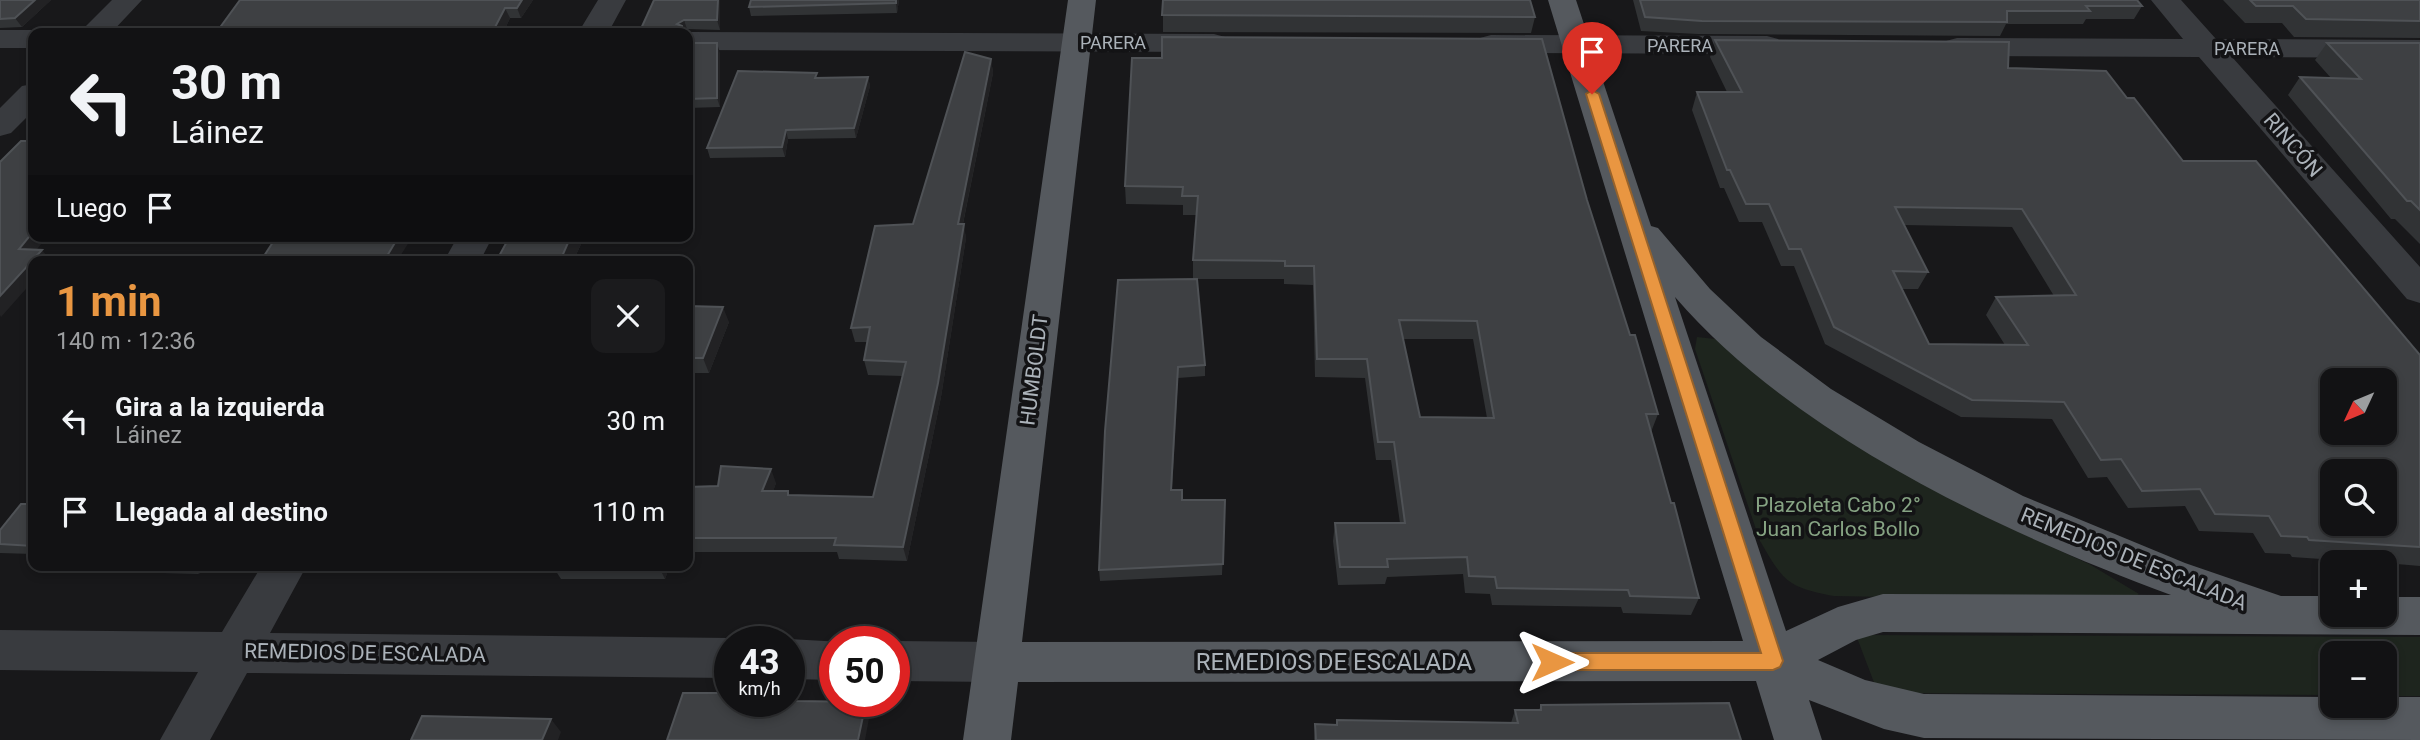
<!DOCTYPE html>
<html lang="es">
<head>
<meta charset="utf-8">
<style>
  :root { --surface:#121214; --page:#1b1b1d; --text:#f1f3f6; --muted:#9c9ea0; --line:#313234; --accent:#e99641 }
  body { margin:0; font-family:Roboto,sans-serif; background:var(--page); color:var(--text); height:100vh; display:flex; flex-direction:column; font-size:26px; white-space:nowrap }
  * { box-sizing:border-box; margin:0 }
  p { font-size:23px; color:var(--muted) }
  .icon { flex:none; width:38px; height:38px; fill:none; stroke:currentColor; stroke-width:2; stroke-linecap:round; stroke-linejoin:round }
  .map { position:relative; flex:1; overflow:hidden }
  .side { position:absolute; left:28px; top:256px; width:665px; height:315px; display:flex; flex-direction:column; background:var(--surface); border-radius:14px; box-shadow:0 4px 10px #0003,0 0 0 2px var(--line) }
  .side>* { flex:none }
  .banner { position:absolute; left:28px; top:28px; width:665px; height:214px; border-radius:14px; box-shadow:0 4px 10px #0003,0 0 0 2px var(--line); background:#121214; color:var(--text); overflow:hidden }
  .needle { width:46px; rotate:226deg }
  .controls { position:absolute; left:2320px; top:368px; display:grid; gap:14px }
  .controls a { display:grid; place-items:center; width:77px; height:77px; border-radius:14px; background:var(--surface); box-shadow:0 4px 10px #0003,0 0 0 2px var(--line); font-size:35px }
  .speed { position:absolute; left:714px; top:626px; display:flex; gap:14px; font-size:35px; font-weight:700; text-align:center }
  .speed>* { display:grid; place-content:center; width:91px; height:91px; border-radius:50%; background:var(--surface); box-shadow:0 4px 10px #0003,0 0 0 2px var(--line); line-height:1 }
  .speed small { font-size:18px; font-weight:400 }
  .speed .limit { border:10px solid #d22; background:#fff; color:#111 }
  .pin { position:absolute; display:grid; place-items:center; width:60px; height:60px; color:#fff; margin:-72px -30px; border-radius:50% 50% 50% 0; rotate:-45deg; box-shadow:0 0 7px #0007 }
  .pin .icon { rotate:45deg }
  .me { position:absolute; width:77px; margin:-38px; rotate:90deg; stroke-linejoin:round; filter:drop-shadow(0 0 5px #0008) }
  .turn { display:flex; align-items:center; gap:24px; height:147px; padding:0 28px; font-size:32px }
  .turn .icon { width:91px; height:91px; stroke-width:2.5 }
  .turn b { display:block; font-size:49px; line-height:60px }
  .then { display:flex; align-items:center; height:66px; padding:0 28px; background:#0003; gap:14px; font-size:26px }
  .round { display:grid; place-items:center; flex:none; width:74px; height:74px; border-radius:14px; background:var(--page) }
  .overview { display:flex; align-items:center; justify-content:space-between; height:119px; padding:0 28px }
  h1 { font-size:42px; font-weight:700; line-height:52px; color:var(--accent) }
  ul { padding:0; list-style:none }
  li { display:flex; align-items:center; gap:21px; height:91px; padding:0 28px }
  li div { flex:1 }
  li b { display:block; font-size:26px }
  li em { font-style:normal }
  .map>svg:first-child { display:block }
  .green { fill:#1e251e }
  .lines { fill:none; stroke-linecap:round; stroke-linejoin:round }
  .minor { fill:#393b3f; fill-rule:evenodd }
  .major { fill:#55595e; fill-rule:evenodd }
  .wall { fill:#313335; fill-rule:evenodd }
  .shaded-wall { fill:#222224 }
  .building { fill:#3e4043; stroke:#4f5256; stroke-width:2; fill-rule:evenodd }
  .route { fill:#e99641; stroke:#97622a; stroke-width:2 }
  .labels { text-anchor:middle; dominant-baseline:central; stroke-width:7; stroke-linejoin:round; paint-order:stroke }
  .far-street-label { font-size:18px; fill:#abb2b9; stroke:#131315 }
  .street-label { font-size:21px; fill:#abb2b9; stroke:#131315 }
  .park-label { font-size:21px; fill:#86a383; stroke:#131315 }
  .near-street-label { font-size:24px; fill:#abb2b9; stroke:#131315 }
</style>
</head>
<body>
<div class="map">
<svg width="2420" height="740" viewBox="0 0 2420 740">
  <rect width="100%" height="100%" fill="#18181a"/>
  <path class="green" d="M1697,337L1715,339L1984,516L2089,564L2139,594L2128,601L1834,596C1787,587 1784,582 1760,541L1695,349Z
    M1856,635L2420,637V696H2385V653H2333V695L1878,693Z"/>
  <g class="lines">
    <path class="minor" d="M112,0H142L111,33H79Z
      M598,0H626L608,33H578Z
      M2151,0H2181L2216,39L2420,40V58L2232,57L2420,267V303L2407,299L2199,57L1957,56L1946,53L1942,47L1946,41L1957,38L2183,39Z
      M0,30H33L44,33H33V48H0Z
      M688,32L1214,34L1225,37L1229,43L1225,49L1214,52L688,50V33H683Z
      M1491,35L1767,36L1778,39L1782,45L1778,51L1767,54L1491,53L1480,50L1476,44L1480,38Z
      M33,84V111L11,133L0,136V108L22,86Z
      M458,236H493L480,261H444Z
      M262,565H307L270,633L730,638L742,642H730V678L247,673L210,740H160L198,672L0,670V630L222,632Z
      M789,639L842,642H835V680L789,679V642H779Z
      M894,641L997,642L1013,648L1020,662L1013,676L997,682L894,681V642H890Z"/>
    <path class="major" d="M1068,0H1096L1022,642L1743,641L1548,0H1576L1651,226L1658,228L1710,289L1761,337L1831,389L1919,442L2023,496L2185,563L2281,596H2333V614H2385V597H2420V635L1883,632L1856,640L1818,660L1865,680L1924,694L2333,697V705H2385V697H2420V740L1924,738L1884,729L1809,700L1822,740H1774L1756,681L1018,682L1011,740H963ZM1675,297C1795,436 2001,532 2171,595L1883,594L1838,607L1786,631Z"/>
  </g>
  <path class="wall" d="M0,0H51L22,27L0,28Z
    M533,0L521,18H510L503,33H216Z
    M720,0V30L687,29L684,31L639,33Z
    M751,0H899L897,13L751,16L749,7Z
    M1163,0L1535,17L1531,33L1163,32Z
    M1633,0H2137L2142,6L2134,19H2086L2083,24H2006L2000,36L1698,34L1641,31Z
    M2223,0H2420V38L2294,37L2282,23H2245Z
    M1715,40L2008,68L2127,98L2183,161L2420,355V566L2385,563V562H2365L2292,557L2290,554L2265,553L2253,533L2199,531L2185,506L2128,508L2107,477L2088,478L2052,419L1961,417L1825,344L1794,266H1781L1762,222H1739L1724,188H1720L1692,110L1697,92H1727L1710,57ZM1904,225L2012,227L2054,296L1996,297L1986,315L2005,345L1929,344L1902,289H1918L1928,272Z
    M688,43L720,53V107L688,108Z
    M2327,43H2420V244L2395,219H2391L2288,95L2300,77L2331,78L2315,60Z
    M1132,58L1587,200L1630,335L1658,414L1651,432L1699,598L1691,615L1623,613L1621,607L1492,605L1490,594L1465,593L1463,574L1387,577L1385,584L1338,585L1333,541L1335,523H1400L1391,460H1376L1365,378L1315,377L1313,285L1284,284V279H1193V260L1197,215H1183V205L1126,204L1125,186ZM1403,339H1473L1487,418L1420,417Z
    M991,59L993,73L963,224L966,238L941,397L907,561L839,559L837,552H688V487L776,483L773,491L790,495L873,497L903,376L868,375L864,360L867,342H855L851,328L913,224Z
    M819,77H868L870,86L856,138L788,139L785,157L710,158L707,148Z
    M510,236H585L573,261H500L498,258Z
    M262,259L397,261H263Z
    M1118,280L1205,365V376L1178,378L1172,490L1182,500H1225L1222,575L1100,581L1099,570Z
    M688,306L729,322L709,373H688Z
    M33,504V554L0,553V530Z
    M118,565H204L199,574L125,572Z
    M552,565H670L665,579H561Z
    M1541,705L1741,740H1314L1315,724L1336,725L1337,720L1511,723L1515,710H1539Z"/>
  <path class="shaded-wall" d="M35,0H51L22,27L15,18Z
    M522,0H533L521,18L517,8Z
    M718,0H720V30L717,20Z
    M896,0H899L897,13L896,3Z
    M505,8L510,18L503,33H492Z
    M684,20L687,29L684,31L685,33H683L677,24Z
    M717,43L720,53V107L717,98Z
    M991,59L993,73L960,238L958,224Z
    M868,77L870,86L856,138L854,128Z
    M786,130L788,139L785,157L782,147Z
    M964,224L966,238L941,397L907,561L903,547Z
    M33,232V236H48L28,260L19,249Z
    M399,236H413L397,261H384Z
    M571,236H585L573,261H560Z
    M42,250L51,261H33V281L1,317L0,315V296Z
    M723,307L729,322L709,373L703,358Z
    M1178,367V378L1171,501V490Z
    M771,469L776,483L768,505L762,491Z
    M191,565H204L199,574Z
    M658,565H670L665,579Z
    M866,702L870,713L865,740H858Z
    M551,719L561,732L558,740H542Z"/>
  <path class="building" d="M0,0H35L15,18L0,19Z
    M240,0H522L517,8H505L492,33H216Z
    M654,0H718L717,20H684L677,24L682,26L683,33H639Z
    M751,0H896V3L749,7Z
    M1163,0H1530L1535,17L1162,15Z
    M1640,0H2137L2142,6H2086L2090,11H2007V22L1702,21L1645,17Z
    M2250,0H2420V21L2306,19L2293,6H2256Z
    M1162,37L1542,39L1587,200L1630,335H1635L1658,414H1646L1671,503H1674L1699,598L1630,596L1628,590L1497,588L1495,577L1469,576L1467,557L1387,559L1388,567H1340L1335,523H1405L1394,442H1378L1367,359H1317L1314,266H1285V261L1193,260L1198,196H1182L1183,187L1125,186L1132,58H1162ZM1399,320L1477,321L1494,418L1420,417Z
    M1715,40L2009,42L2008,68L2106,71L2127,98H2134L2183,161H2256L2420,355V547L2309,540L2307,537L2281,536L2269,516L2215,514L2200,489L2142,491L2121,459L2101,460L2064,402L1972,400L1834,327L1801,249H1789L1769,204H1746L1730,170H1727L1697,92H1742ZM1895,207L2022,209L2076,295L1996,297L2028,345L1929,344L1893,271L1928,272ZM2333,380H2385V432H2333ZM2333,471H2385V523H2333Z
    M688,43H717V98L688,99Z
    M2327,43H2420V210L2411,201H2407L2300,77L2361,79Z
    M965,52L991,59L958,224H964L938,383L903,547L834,545L836,538H688V487L718,486L721,466L771,469L762,491H788V495L873,497L906,362L864,360L870,327L851,328L875,226L913,224Z
    M738,71L817,73L815,78L868,77L854,128L786,130L782,147L707,148Z
    M33,136V232L19,249L42,250L0,296V162L21,141H28Z
    M277,236H399L384,261H299L262,259Z
    M510,236H571L560,261H517L518,258H498Z
    M1197,279L1205,365L1178,367L1171,490H1182V500H1225L1223,564L1099,570L1105,431L1118,280Z
    M688,306L723,307L703,358H688Z
    M21,504H33V546L0,544V530Z
    M683,693H730V702H789V696H794V701L866,702L858,740H667Z
    M1729,703L1741,740H1316L1315,724L1337,725V720L1518,723L1515,710H1541V705Z
    M422,716L551,719L542,740H411Z"/>
  <path class="route" d="M1592,90L1599,94L1783,661L1780,667L1773,670H1552L1545,668L1542,662L1545,656L1552,653H1761L1586,94Z"/>
  <g class="labels">
    <g class="far-street-label">
      <text x="1113" y="42">PARERA</text>
      <text x="1680" y="45">PARERA</text>
      <text x="2247" y="48">PARERA</text>
    </g>
    <g class="street-label">
      <text transform="translate(2293 145) rotate(49)">RINCÓN</text>
      <text transform="translate(1034 370) rotate(-83)">HUMBOLDT</text>
      <text transform="translate(2134 559) rotate(22)">REMEDIOS DE ESCALADA</text>
      <text transform="translate(365 653) rotate(1)">REMEDIOS DE ESCALADA</text>
    </g>
    <g class="park-label">
      <text x="1838" y="505">Plazoleta Cabo 2°<tspan x="1838" dy="24">Juan Carlos Bollo</tspan></text>
    </g>
    <g class="near-street-label">
      <text x="1334" y="662">REMEDIOS DE ESCALADA</text>
    </g>
  </g>
</svg>
<div class="controls">
<a><svg class="needle" viewBox="-14 -14 28 28"><path d="M0-13l5 13h-10z" fill="#e53935"/><path d="M0 13l5-13h-10z" fill="#9c9ea0"/></svg></a>
<a><svg class="icon" aria-label="search" viewBox="0 0 24 24"><circle cx="10" cy="10" r="6"/><path d="M15 15l6 6"/></svg></a>
<a>+</a>
<a>−</a>
</div>
<div class="speed"><div>43<small>km/h</small></div><div class="limit">50</div></div>
<div class="pin" style="left:1592px;top:94px;background:#d93025"><svg class="icon" aria-label="arrive" viewBox="0 0 24 24"><path d="M6 21V4h12l-3 4 3 4H6"/></svg></div>
<svg class="me" style="left:1552px;top:662px" viewBox="-20 -20 40 40"><path d="M0-17L14 15 0 8-14 15z" fill="#e99641" stroke="#fff" stroke-width="4"/></svg>
<div class="banner">
<div class="turn"><svg class="icon" aria-label="left" viewBox="0 0 24 24"><path d="M17 20v-9H6M10 6l-5 5 5 5"/></svg><div><b>30 m</b>Láinez</div></div>
<div class="then">Luego<svg class="icon" aria-label="arrive" viewBox="0 0 24 24"><path d="M6 21V4h12l-3 4 3 4H6"/></svg></div>
</div>
<section class="side">
<div class="overview"><div><h1>1 min</h1><p>140 m · 12:36</p></div><a class="round"><svg class="icon" aria-label="close" viewBox="0 0 24 24"><path d="M6 6l12 12M18 6L6 18"/></svg></a></div>
<ul>
<li><svg class="icon" aria-label="left" viewBox="0 0 24 24"><path d="M17 20v-9H6M10 6l-5 5 5 5"/></svg><div><b>Gira a la izquierda</b><p>Láinez</p></div><em>30 m</em></li>
<li><svg class="icon" aria-label="arrive" viewBox="0 0 24 24"><path d="M6 21V4h12l-3 4 3 4H6"/></svg><div><b>Llegada al destino</b></div><em>110 m</em></li>
</ul>
</section>
</div>
</body>
</html>
